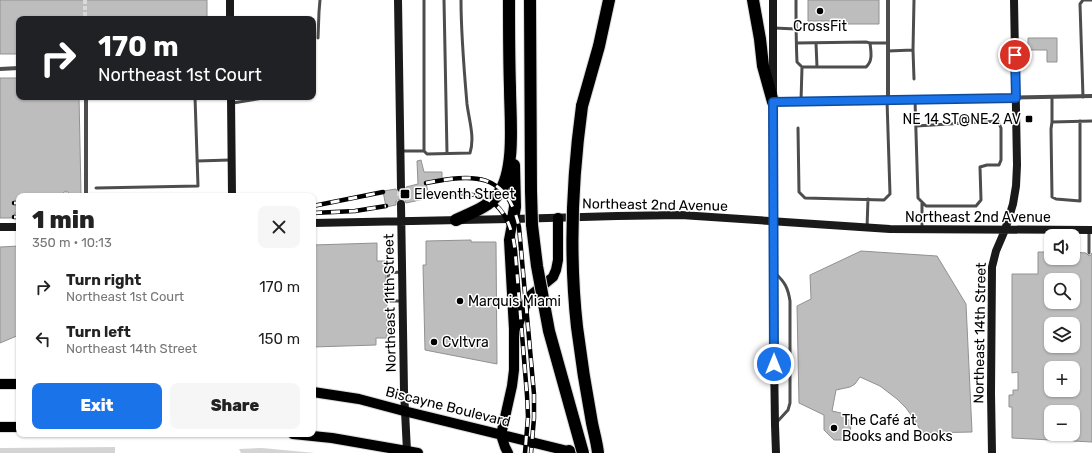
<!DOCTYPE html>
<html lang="en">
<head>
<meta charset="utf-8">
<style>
  :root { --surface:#fff; --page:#f6f6f6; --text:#222; --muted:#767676; --accent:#1a73e8 }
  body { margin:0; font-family:Rubik,sans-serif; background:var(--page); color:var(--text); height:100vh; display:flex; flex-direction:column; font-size:15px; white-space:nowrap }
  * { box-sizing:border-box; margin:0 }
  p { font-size:13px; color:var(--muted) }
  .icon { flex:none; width:22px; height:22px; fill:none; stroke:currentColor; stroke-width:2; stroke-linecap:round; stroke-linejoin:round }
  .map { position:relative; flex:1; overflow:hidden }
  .panel { position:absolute; left:16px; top:193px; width:300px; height:244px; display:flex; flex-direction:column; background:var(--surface); border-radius:8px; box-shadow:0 1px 3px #0004 }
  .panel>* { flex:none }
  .banner { position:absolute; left:16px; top:16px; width:300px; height:84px; border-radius:8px; box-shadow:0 1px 3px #0004; background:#202124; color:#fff; overflow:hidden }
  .buttons { position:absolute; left:1044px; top:229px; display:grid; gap:8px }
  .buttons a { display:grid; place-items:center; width:36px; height:36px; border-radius:8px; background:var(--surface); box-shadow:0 1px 3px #0004; font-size:20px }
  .pin { position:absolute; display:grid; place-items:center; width:34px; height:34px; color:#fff; margin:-17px; border:2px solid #fff; border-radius:50%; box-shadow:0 1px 4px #0007 }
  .me { position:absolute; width:44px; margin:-22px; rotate:0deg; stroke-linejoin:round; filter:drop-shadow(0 0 3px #0008) }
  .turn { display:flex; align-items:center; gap:14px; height:84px; padding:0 16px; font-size:18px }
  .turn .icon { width:52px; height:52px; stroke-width:2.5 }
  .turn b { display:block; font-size:28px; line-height:34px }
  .round { display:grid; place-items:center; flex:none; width:42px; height:42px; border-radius:8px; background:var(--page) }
  .head { display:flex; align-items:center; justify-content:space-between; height:68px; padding:0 16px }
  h1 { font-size:24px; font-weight:800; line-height:30px }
  .cta { display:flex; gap:8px; margin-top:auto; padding:8px 16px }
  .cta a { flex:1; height:46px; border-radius:8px; background:var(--accent); color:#fff; font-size:16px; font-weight:800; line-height:46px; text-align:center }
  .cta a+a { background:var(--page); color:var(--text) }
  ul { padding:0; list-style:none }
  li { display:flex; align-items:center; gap:12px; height:52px; padding:0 16px }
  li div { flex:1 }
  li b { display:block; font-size:15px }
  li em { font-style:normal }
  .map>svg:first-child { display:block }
  .green { fill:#d4d4d4 }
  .building { fill:#bdbdbd; stroke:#919191; fill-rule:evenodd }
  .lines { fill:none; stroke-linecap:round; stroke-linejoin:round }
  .street-tunnel { stroke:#d9d9d9; stroke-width:4; stroke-dasharray:4 2; stroke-linecap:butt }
  .secondary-tunnel { stroke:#d9d9d9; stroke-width:8; stroke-dasharray:8 4; stroke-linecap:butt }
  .primary-casing { stroke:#dbdbdb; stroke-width:12 }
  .highway-casing { stroke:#dbdbdb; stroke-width:14 }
  .lane { stroke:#4d4d4d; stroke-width:3 }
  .street { stroke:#4d4d4d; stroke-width:4 }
  .secondary { stroke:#1a1a1a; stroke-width:8 }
  .primary { stroke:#000; stroke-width:10 }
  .highway { stroke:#000; stroke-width:12 }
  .rail-casing { stroke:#000; stroke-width:4.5 }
  .rail { stroke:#fff; stroke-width:3; stroke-dasharray:9; stroke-linecap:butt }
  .highway-bridge-casing { stroke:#dbdbdb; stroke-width:14; stroke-linecap:butt }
  .highway-bridge { stroke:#000; stroke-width:12 }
  .route-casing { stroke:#114b97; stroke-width:10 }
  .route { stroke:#1a73e8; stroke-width:7 }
  .poi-dot { fill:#000; stroke:#fff; stroke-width:1.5 }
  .labels { text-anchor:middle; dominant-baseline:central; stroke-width:3; stroke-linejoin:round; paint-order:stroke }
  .poi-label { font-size:14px; fill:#000; stroke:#fff; text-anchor:start }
  .street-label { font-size:14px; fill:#000; stroke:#fff }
</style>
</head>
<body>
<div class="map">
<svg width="1092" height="453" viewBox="0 0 1092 453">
  <rect width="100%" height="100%" fill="#fff"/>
  <path class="green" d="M115,447V453H0V448Z
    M262,448L315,453H317H241L239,449Z"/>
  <path class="building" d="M0,0H207V19H19V54H0Z
    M808,0H879V24H832V21H808Z
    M1028,38H1057V62H1047V50H1028Z
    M0,78H19V97H79L81,194H69L68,192L66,191L64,192L63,194L19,195V213H15L14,218H0Z
    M421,160L424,172H442V182H426L429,198L406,203L404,199H401L396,201V205L386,207L383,191L396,189L398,193H401L406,191V187L418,184L417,161Z
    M471,240V242H496L497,364L425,350L423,265H426V241Z
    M377,243V261H386L385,299L387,303V338H376V345L313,347V245Z
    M19,246V335L0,343V247Z
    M861,251L937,256L966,304L972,432L922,433L914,419L906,408L897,399L880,386L860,377L855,384L850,387L836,390L832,411L841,413L851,422L850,440H834L824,430V415L799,403L797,306L811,299L810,275Z
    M1038,252H1051V258H1073V252L1086,253L1089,256L1091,255L1092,253V442L1073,441V412H1051V440L1012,438V407H1009V395H1013V390H1018V372L1012,373V274H1038ZM1051,280H1073V302H1051ZM1051,324H1073V346H1051ZM1051,368H1073V390H1051Z"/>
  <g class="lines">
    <path class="street-tunnel" d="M85,0V19"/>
    <path class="secondary-tunnel" d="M401,188V204"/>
    <g class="primary-casing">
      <path id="primary" d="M514,329L519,322L525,306L531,295L553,277L556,270L558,260V218
        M0,384H19
        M313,392L359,399L404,411L576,453
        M0,427H19
        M293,434L332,438L418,453
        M508,453L505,447L501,435L512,386L514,370V329L509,240L513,219"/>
    </g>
    <g class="highway-casing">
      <path id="highway" d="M753,0L760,39L763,66L773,102
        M582,106L599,46L609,0
        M513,219L515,207L514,165
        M456,220C471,213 489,207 499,193C516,169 510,117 510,88C509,59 509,29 509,0
        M565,453L569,451"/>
    </g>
    <path class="lane" d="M424,0V151L427,154L470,153C475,137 469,120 467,104C464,69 461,35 461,0
      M444,0L447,153
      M796,0C796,21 796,41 797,62L802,67H866C873,61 871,52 870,43L866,42L797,43
      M1084,0H1092
      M774,28L796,29
      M318,38L319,12L320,0
      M816,43L817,67
      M870,43H888
      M913,50L914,79
      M888,51L913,50L914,0
      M1052,97V122
      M1083,97L1080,4L1083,0
      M915,100L918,198L926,206H976L981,200L980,167L987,165H999L1001,160V128L998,121L916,126
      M801,101L802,67
      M233,103L263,98V97
      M1080,121V201L1056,199L1052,197L1051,129L1052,122L1092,121
      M798,128L799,192L805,198L884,200L890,194L887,100
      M400,151H424
      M197,161L230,160
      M96,188L198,186L195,97
      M66,196V194
      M867,228L868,199
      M922,229V202
      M1089,230V253
      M400,272L390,273L388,276V299L389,301H401
      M775,273C785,282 788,288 790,301V403L788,410L777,422"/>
    <path class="street" d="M888,0V100
      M0,69L19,68
      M86,97V196
      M773,102L1092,96"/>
    <path class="secondary" d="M230,0V19
      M398,0L401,188
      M773,0V288L775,425L776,453
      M231,97L232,196
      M401,204L404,391L407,451
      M313,223L513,219L617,216L681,215L890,229L1092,230
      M0,227H19
      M992,453L991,393L992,267L996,251L1005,230L1013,204L1016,186L1017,165L1014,0"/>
    <use href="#primary" class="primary"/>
    <use href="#highway" class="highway"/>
    <g class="rail-casing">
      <path id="rail" d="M426,183C473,174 507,171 519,227L534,394V418L531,453
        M429,197C478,188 508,195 515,250L527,395L528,417L525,453
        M14,203H19
        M313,206L383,192
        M313,213L355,211L386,206
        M14,217H19"/>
    </g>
    <use href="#rail" class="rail"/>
    <g class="highway-bridge-casing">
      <path id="highway-bridge" d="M530,0L531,191L532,225L537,266L549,331L583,453
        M582,106C572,179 569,254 577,327C581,359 586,391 592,423C594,433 597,443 598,453"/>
    </g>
    <use href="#highway-bridge" class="highway-bridge"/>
  </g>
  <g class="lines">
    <g class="route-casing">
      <path id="route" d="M774,364L773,102L1016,98L1015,55"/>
    </g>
    <use href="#route" class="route"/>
  </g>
  <g class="poi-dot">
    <circle cx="820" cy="11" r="4"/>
    <rect x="1025" y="115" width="8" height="8" rx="2"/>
    <rect x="400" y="189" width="10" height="10" rx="2"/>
    <circle cx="460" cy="301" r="4"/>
    <circle cx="434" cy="342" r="4"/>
    <circle cx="834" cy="428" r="4"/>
  </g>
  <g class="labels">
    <g class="poi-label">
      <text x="820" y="26" text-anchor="middle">CrossFit</text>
      <text x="1021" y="119" text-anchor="end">NE 14 ST@NE 2 AV</text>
      <text x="414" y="194">Eleventh Street</text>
      <text x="468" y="301">Marquis Miami</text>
      <text x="442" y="342">Cvltvra</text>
      <text x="842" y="420">The Café at<tspan x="842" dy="16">Books and Books</tspan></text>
    </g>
    <g class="street-label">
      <text transform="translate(655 205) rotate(1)">Northeast 2nd Avenue</text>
      <text x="978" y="217">Northeast 2nd Avenue</text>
      <text transform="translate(390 303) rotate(-91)">Northeast 11th Street</text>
      <text transform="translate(980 333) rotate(-89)">Northeast 14th Street</text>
      <text transform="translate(448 407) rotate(14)">Biscayne Boulevard</text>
    </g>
  </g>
</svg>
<div class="buttons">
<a><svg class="icon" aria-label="sound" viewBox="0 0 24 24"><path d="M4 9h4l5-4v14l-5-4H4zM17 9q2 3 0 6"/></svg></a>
<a><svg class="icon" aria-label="search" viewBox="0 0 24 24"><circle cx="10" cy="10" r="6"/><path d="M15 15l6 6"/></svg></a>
<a><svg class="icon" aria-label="layers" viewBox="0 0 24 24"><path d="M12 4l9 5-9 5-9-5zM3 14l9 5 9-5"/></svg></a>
<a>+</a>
<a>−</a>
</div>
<div class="pin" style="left:1015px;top:55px;background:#d93025"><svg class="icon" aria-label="arrive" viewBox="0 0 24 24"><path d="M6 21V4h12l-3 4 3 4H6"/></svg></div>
<svg class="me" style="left:774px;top:364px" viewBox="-20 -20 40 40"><circle r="17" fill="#1a73e8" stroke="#fff" stroke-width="3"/><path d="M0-11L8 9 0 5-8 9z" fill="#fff"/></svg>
<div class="banner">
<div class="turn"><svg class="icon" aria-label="right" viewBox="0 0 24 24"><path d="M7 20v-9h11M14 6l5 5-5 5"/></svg><div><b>170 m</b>Northeast 1st Court</div></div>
</div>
<section class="panel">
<div class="head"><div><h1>1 min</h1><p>350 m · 10:13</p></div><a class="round"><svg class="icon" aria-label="close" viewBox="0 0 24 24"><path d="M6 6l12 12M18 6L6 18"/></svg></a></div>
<ul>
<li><svg class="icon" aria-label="right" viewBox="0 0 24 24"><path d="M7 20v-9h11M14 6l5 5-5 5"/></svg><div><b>Turn right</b><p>Northeast 1st Court</p></div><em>170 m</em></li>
<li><svg class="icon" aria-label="left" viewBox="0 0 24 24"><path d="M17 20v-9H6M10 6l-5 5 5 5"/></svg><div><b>Turn left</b><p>Northeast 14th Street</p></div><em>150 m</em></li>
</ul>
<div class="cta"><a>Exit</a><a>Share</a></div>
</section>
</div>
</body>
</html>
